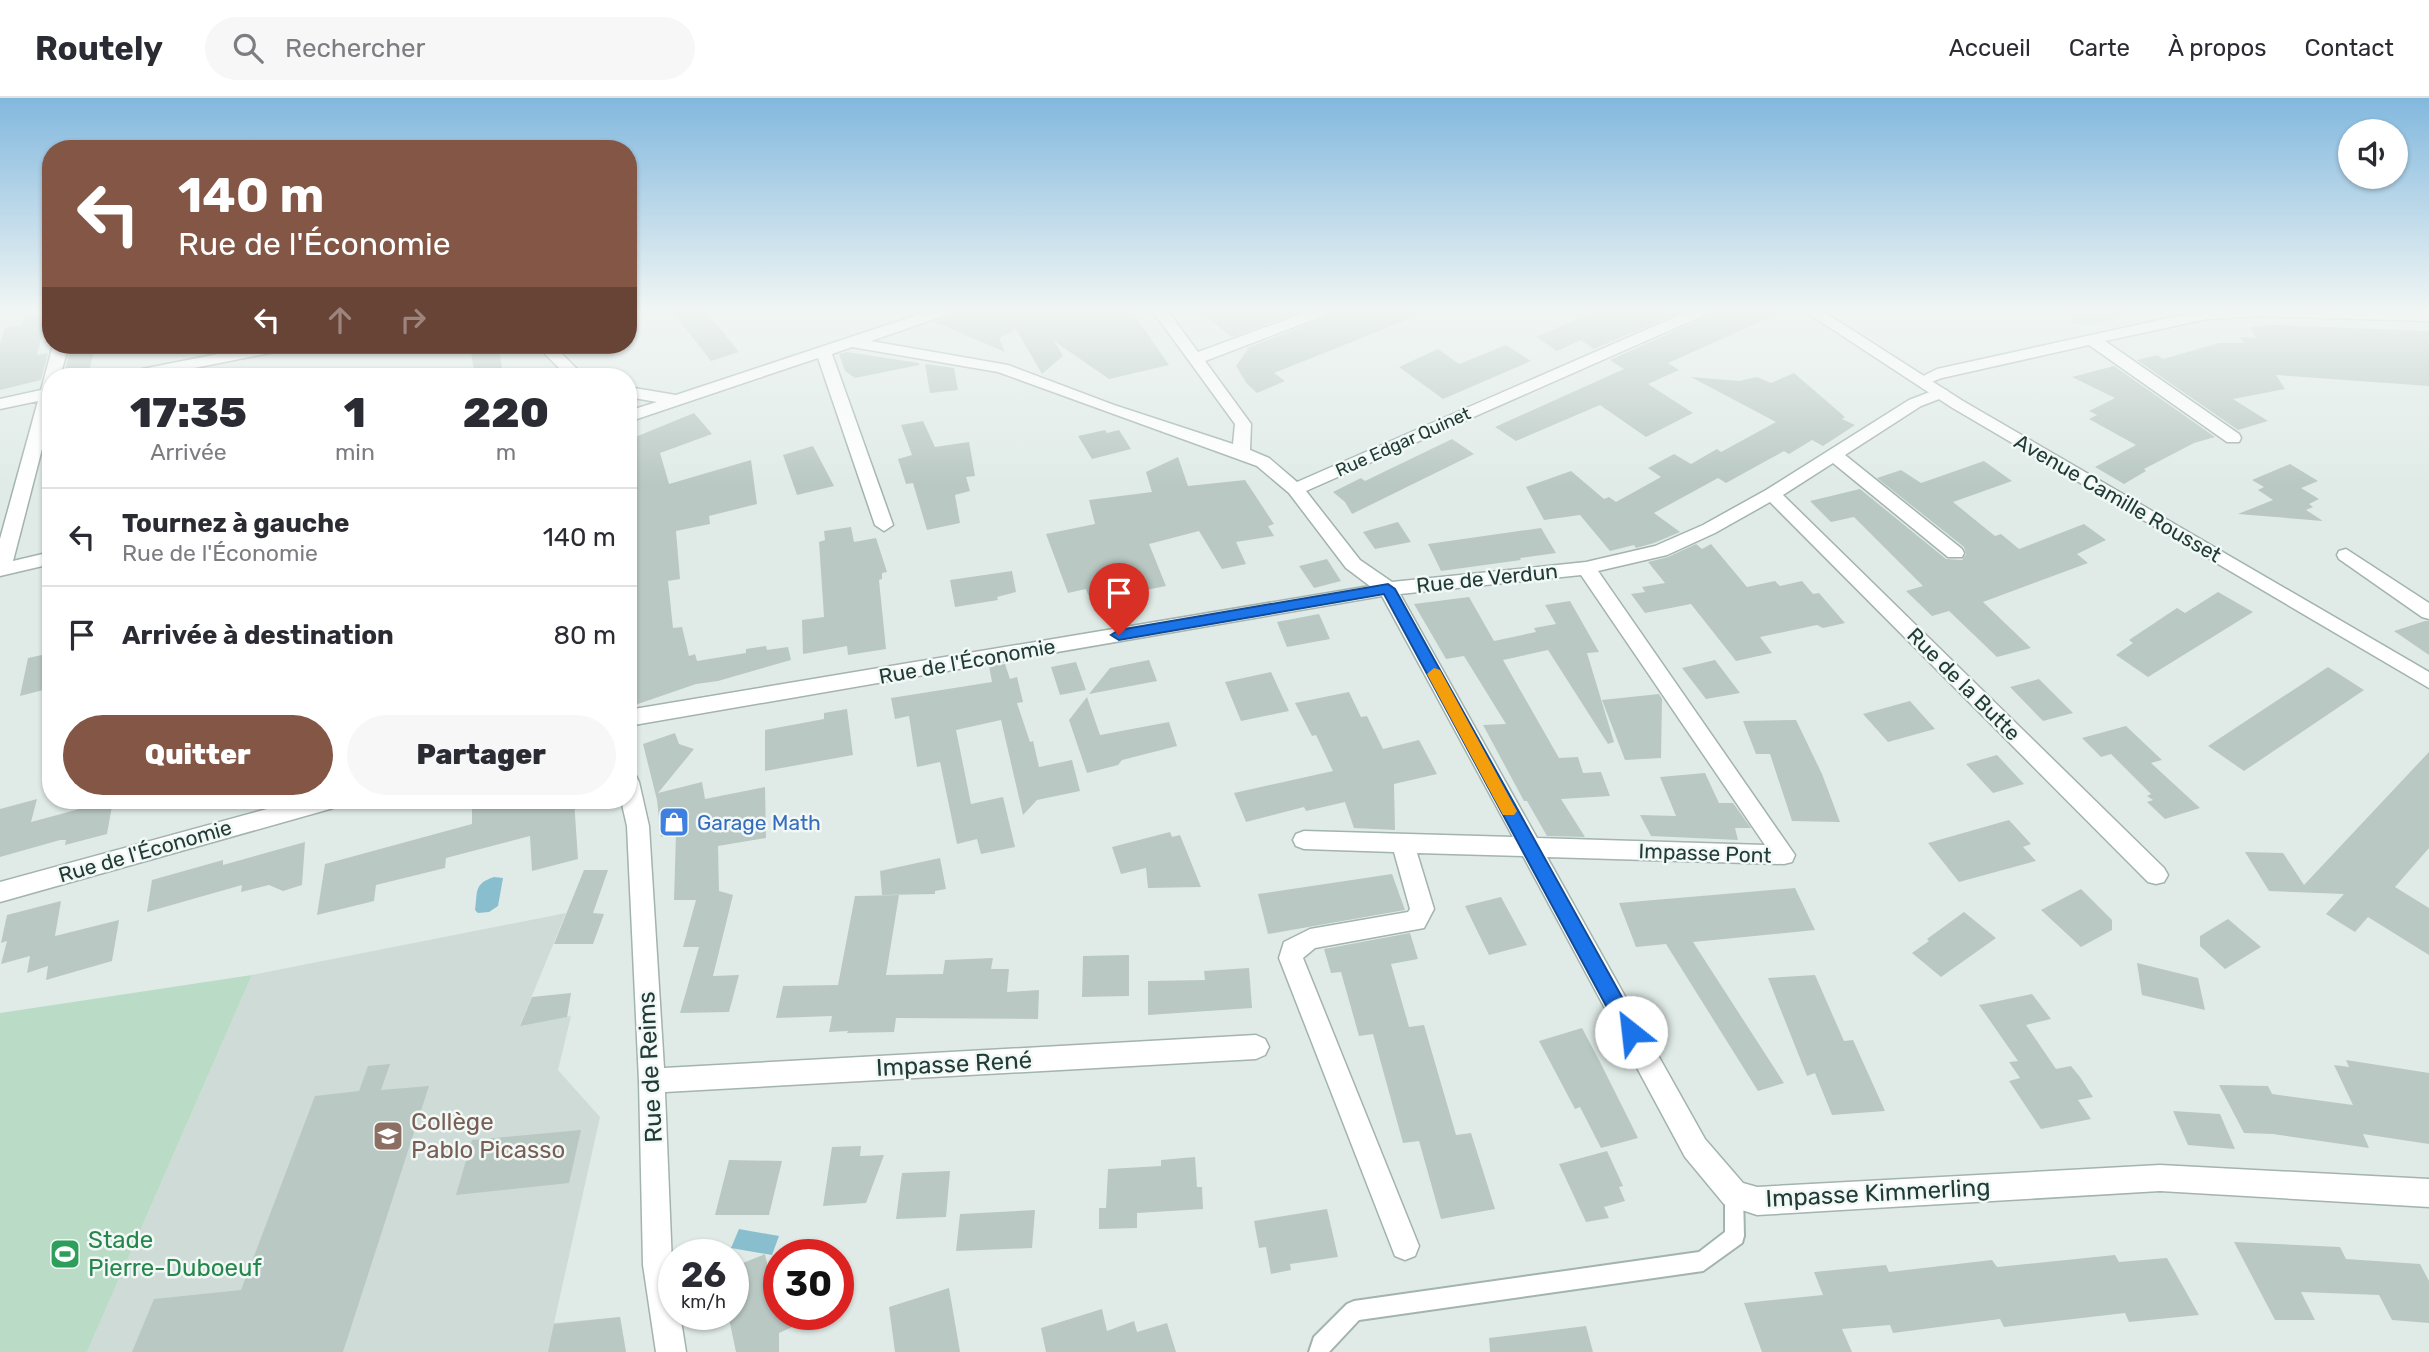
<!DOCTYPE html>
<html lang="fr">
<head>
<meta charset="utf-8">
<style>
  :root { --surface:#fff; --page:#f7f7f7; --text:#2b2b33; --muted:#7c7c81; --line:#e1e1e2; --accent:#835645 }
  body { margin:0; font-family:Rubik,sans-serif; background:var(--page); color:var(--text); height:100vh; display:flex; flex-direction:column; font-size:26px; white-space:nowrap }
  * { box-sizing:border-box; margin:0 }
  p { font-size:23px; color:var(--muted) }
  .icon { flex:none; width:38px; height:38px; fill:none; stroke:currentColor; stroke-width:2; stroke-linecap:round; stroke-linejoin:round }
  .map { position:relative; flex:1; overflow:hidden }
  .panel { position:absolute; left:42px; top:270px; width:595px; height:441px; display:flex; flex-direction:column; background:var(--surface); border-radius:28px; box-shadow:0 2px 5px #0004 }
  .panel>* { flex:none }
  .hud { position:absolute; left:42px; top:42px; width:595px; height:214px; border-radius:28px; box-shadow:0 2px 5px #0004; background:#835645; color:#fff; overflow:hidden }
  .fabs { position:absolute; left:2338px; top:21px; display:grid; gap:14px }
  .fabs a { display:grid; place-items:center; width:70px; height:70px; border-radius:50%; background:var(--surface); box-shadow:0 2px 5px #0004; font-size:35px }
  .speed { position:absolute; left:658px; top:1141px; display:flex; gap:14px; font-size:35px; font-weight:700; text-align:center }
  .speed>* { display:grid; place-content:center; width:91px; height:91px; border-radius:50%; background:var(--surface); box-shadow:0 2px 5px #0004; line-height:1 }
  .speed small { font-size:18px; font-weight:400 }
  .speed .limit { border:10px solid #d22; background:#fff; color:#111 }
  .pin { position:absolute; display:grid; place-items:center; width:60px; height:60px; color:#fff; margin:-72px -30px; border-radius:50% 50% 50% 0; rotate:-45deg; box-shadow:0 0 7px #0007 }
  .pin .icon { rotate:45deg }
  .me { position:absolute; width:77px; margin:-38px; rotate:331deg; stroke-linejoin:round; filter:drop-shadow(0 0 5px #0008) }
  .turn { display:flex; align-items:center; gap:24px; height:147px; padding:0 21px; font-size:32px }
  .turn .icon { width:91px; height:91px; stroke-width:2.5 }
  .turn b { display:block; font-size:49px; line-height:60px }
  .lanes { display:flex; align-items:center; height:66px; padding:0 21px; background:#0003; justify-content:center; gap:35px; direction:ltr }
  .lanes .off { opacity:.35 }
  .eta { display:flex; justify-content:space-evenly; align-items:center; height:119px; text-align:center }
  .eta b { font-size:42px; font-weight:800; line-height:49px }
  .cta { display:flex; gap:14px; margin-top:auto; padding:14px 21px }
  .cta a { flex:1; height:80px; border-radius:42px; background:var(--accent); color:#fff; font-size:28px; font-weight:800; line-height:80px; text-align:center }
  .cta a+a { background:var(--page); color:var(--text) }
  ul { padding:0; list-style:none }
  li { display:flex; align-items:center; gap:21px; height:98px; padding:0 21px; border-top:2px solid var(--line) }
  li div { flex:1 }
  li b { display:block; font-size:26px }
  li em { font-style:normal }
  header { display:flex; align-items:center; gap:42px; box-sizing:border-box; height:98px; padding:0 35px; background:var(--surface); border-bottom:2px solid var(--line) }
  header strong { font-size:33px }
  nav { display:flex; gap:38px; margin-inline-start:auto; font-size:24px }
  .search { width:490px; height:63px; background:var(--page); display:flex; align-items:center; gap:18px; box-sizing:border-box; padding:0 24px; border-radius:38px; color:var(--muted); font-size:26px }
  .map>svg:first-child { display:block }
  .built { fill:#cfdbd6 }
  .green { fill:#badcc6 }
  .water { fill:#89becf }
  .building { fill:#b9c8c3 }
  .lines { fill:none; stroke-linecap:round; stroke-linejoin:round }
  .service-casing { stroke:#a3b3ae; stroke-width:4 }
  .minor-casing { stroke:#a3b3ae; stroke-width:3 }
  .tertiary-casing { stroke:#a3b3ae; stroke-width:3 }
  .service { fill:#fff; fill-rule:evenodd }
  .minor { fill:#fff; fill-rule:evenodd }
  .tertiary { fill:#fff; fill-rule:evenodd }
  .route { fill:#1a73e8; stroke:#114b97; stroke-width:2 }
  .slow { fill:#f59e0b }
  .labels { text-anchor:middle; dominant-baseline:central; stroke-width:5; stroke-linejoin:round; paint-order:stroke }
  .far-street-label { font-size:18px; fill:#213b36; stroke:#f1f8f5 }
  .street-label { font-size:21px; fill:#213b36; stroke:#f1f8f5 }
  .shop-label { font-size:21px; fill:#366cbe; stroke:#f1f8f5; text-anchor:start }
  .near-street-label { font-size:24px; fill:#213b36; stroke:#f1f8f5 }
  .near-education-label { font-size:24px; fill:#785e54; stroke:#f1f8f5; text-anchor:start }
  .near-leisure-label { font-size:24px; fill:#27864d; stroke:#f1f8f5; text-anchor:start }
</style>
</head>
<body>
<header>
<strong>Routely</strong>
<div class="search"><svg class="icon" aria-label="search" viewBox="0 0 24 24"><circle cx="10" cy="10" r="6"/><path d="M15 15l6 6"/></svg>Rechercher</div>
<nav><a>Accueil</a><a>Carte</a><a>À propos</a><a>Contact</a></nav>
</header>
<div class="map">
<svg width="2429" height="1254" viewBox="0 0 2429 1254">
  <rect width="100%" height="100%" fill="#e0ebe7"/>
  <path class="built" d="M566,815L520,927L571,918L558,972L600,1019L554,1225L620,1219L626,1254H87L252,877Z"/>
  <path class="green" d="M2064,212H2157L2086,228L2071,225Z
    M252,877L87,1254H0V915Z"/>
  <path class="water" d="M494,779L503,780L498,808L489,814L478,815L475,812C478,794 473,786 494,779Z
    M739,1131L779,1138L772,1157L731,1150Z"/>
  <path class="building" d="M671,212H705L739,254L711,263Z
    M958,212H1131L1169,267L1109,281L1054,243L1063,258L1042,276L1016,231L999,240L1005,254L935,224L953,217Z
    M1197,212H1305L1232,239Z
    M1336,212L1429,213L1274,275L1285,283L1257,295L1247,286L1236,268L1248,251L1247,250L1332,217Z
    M1599,212H1685L1594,251L1581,242L1557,253L1536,239Z
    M1714,212H1787L1668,265L1679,272L1648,286L1693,315L1646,339L1600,307L1516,343L1495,329L1624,271L1610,262L1710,217Z
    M48,215L37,257L48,255L41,282L0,292V246L5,230L21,227L24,220Z
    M2274,227L2429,233V288L2276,277L2285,291L2233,301L2268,323L2238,332L2137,262L2157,257L2163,261L2219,245H2244L2239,239L2256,240L2250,229Z
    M96,247L89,272L63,277L71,251Z
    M1506,247L1531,263L1443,301L1399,269L1438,251L1459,266Z
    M499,249L503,278H475L471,255Z
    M847,254L919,265V267L855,280L845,273L839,256Z
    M925,266L954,270L958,292L930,295Z
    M2114,268L2215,339L2194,345L2144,371L2146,373L2124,386L2095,369L2136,347L2089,321L2097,317L2089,313L2115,300L2072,279Z
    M1794,275L1845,319L1842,321L1855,327L1823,348L1812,342L1789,356L1784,353L1726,385L1718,380L1654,415L1680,434L1654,445L1636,450L1634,447L1610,453L1580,417L1544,422L1526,389L1571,373L1604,401L1609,399L1616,404L1661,379L1648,370L1674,356L1691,366L1717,351L1721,354L1776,324L1691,279L1739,283L1757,279L1771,285Z
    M694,315L712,336L660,355L669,386L751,362L757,406L709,418L710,426L676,433L680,481L668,483L673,530L682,529L689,558L695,556L697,563L746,555V551L766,548L767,552L788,549L791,562L718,583L696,586L635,607L628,574V463L635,462L637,406L628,407V342Z
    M923,323L935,349L969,344L975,378L966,379L970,393L955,397L960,425L927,432L913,385L906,386L898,361L912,357L901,327Z
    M1105,332L1107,335L1119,332L1131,351L1092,361L1078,338Z
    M1452,341L1474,356L1352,416L1345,404L1333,394L1361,380L1365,383Z
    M813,348L834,388L797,397L783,357Z
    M1178,359L1188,388L1245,382L1274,426L1268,428L1274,438L1236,444L1246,466L1222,471L1199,433L1149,446L1166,488L1111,499L1113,504L1093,509L1086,491L1068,495L1046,436L1095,426L1089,402L1152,394L1146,374Z
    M1984,363L2012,383L1953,404L1995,438L2001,436L2019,451L2084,426L2106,442L2077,456L2088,465L1983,504L2031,550L1997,559L1949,513L1932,518L1906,493L1923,488L1854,419L1831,424L1810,403L1860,391L1946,461L1962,462L1966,456L1964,449L1877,380L1901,372L1921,385Z
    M2290,366L2318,383L2301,390L2319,401L2309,406L2313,409L2306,412L2323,423L2238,416L2273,402L2258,392L2264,389L2252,382Z
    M1398,424L1411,444L1375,451L1363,434Z
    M851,429L854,444L876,440L887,474L882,475V481L879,482L886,551L848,557L847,548L803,556L802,522L824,519L819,444L825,442L824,433Z
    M1541,430L1556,455L1520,460L1521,462L1441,473L1428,446Z
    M1696,446L1702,451L1711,446L1747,489L1775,483L1780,488L1802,483L1813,496L1819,495L1845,525L1823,530L1817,527L1760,539L1772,555L1736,563L1691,506L1645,515L1631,496L1645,494L1642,489L1665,485L1648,464L1668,459Z
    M1327,461L1341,483L1314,490L1299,468Z
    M1012,473L1016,494L997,499L998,502L955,509L950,482Z
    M2218,494L2253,514L2148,579L2116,557L2133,545L2129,542L2177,510L2185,515Z
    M1469,499L1494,543L1536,534L1534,530L1556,526L1545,507L1570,503L1599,554L1587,555L1614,644L1608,646L1548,552L1503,562L1559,660L1578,659L1583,675L1601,674L1610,698L1561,701L1585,739L1547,738L1527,703H1524L1483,627L1506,626L1464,558L1446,561L1414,506Z
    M1319,516L1330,541L1287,549L1277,524Z
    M2425,523H2429V557L2394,533Z
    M51,555V590L20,598L28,560Z
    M1149,562L1157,583L1089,596L1110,570Z
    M1715,562L1740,595L1706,601L1682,570Z
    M1076,564L1086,592L1060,597L1051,569Z
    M1005,566L1010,581L1017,579L1023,604L1017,605L1030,644L1033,643L1039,669L1072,662L1080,693L1037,702L1023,717L1001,622L956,632L971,706L1003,699L1015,749L981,756L977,741L957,746L940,664L917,669L909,618L895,621L891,600L992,584L989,568Z
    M2328,569L2364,592L2244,673L2208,648Z
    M1271,574L1289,613L1241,623L1225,584Z
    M2039,581L2073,615L2043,623L2010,589Z
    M1349,594L1361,619L1367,618L1383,651L1419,642L1437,676L1394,686L1395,732L1354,730L1345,704L1306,713L1304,709L1246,724L1234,695L1333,673L1316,637L1312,638L1295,605Z
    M1659,596L1662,601L1661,660L1625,662L1602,602Z
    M1087,599L1100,637L1169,624L1177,648L1122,662L1118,667L1087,675L1069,622Z
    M1910,603L1935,631L1888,644L1863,616Z
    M847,611L853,657L765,673V632L824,621V615Z
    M1796,622L1822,676L1840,724L1792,723L1770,656H1756L1743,623Z
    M2126,628L2162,662L2151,665L2200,710L2165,721L2147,704L2153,702L2147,698L2151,696L2111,656L2101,659L2082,640Z
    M675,635L679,646L694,651L658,695L702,684L705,701L765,689L766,740L718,748L719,793L733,797L713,878L739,877L729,914L680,915L699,849H683L696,802H674L676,735L661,739L657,702L643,646Z
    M2429,654V750L2395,789L2429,810V857L2368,819L2355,834L2326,816L2344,796L2269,793L2245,754L2283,755L2304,787Z
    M1997,657L2024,686L1993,695L1966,666Z
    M1705,675L1719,705H1733L1751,730H1735L1738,742L1651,738L1640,717L1676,718L1660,679Z
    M37,701L31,724L113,702L107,736L65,747L66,742H60L0,759V711Z
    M492,702H574L578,761L532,773L530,738L446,760L445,770L376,787L374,803L317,817L325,766L472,726V707Z
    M2009,722L2031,746L2023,749L2036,763L1959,784L1928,745Z
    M1170,734L1172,739L1180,737L1201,789L1148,790L1146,770L1121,776L1112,749Z
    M305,744L302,787L283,793L269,787L241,794L242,787L147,814L152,782L223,762V767Z
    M940,760L946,791L935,793V796L882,797L880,773Z
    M584,772H608L593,815L604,816L593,846H554Z
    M1392,776L1405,812L1268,836L1258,796Z
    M1795,790L1815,832L1693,844L1784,985L1758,993L1666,846L1636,849L1619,805Z
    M2081,791L2112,822V832L2081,849L2041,812Z
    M899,797L886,877L943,876L945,862L993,860L991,871H1009L1007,894L1039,892L1038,921L896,920L894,934L847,935L848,933L829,934L832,918L776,920L783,888L838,887L855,798Z
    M1501,799L1527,847L1489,857L1465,808Z
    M61,803L55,838L119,822L112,863L46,882L48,868L27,875L30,858L1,866L7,843L1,845L7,817Z
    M1964,814L1996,840L1941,879L1912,855L1929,843L1927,841Z
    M2228,821L2261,849L2225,871L2200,848V838Z
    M1410,835L1418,861L1391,866L1409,929L1424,927L1456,1037L1471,1035L1495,1111L1441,1121L1419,1043L1403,1045L1373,936L1359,938L1341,874L1331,875L1324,851Z
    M1129,857V898L1082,899L1083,858Z
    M2137,865L2198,880L2205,912L2142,897Z
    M1249,870L1252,910L1148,917V883L1205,882L1204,873Z
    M1815,877L1844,943L1853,942L1885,1013L1832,1017L1815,975L1807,978L1768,880Z
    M571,895L567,919L520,928L532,899Z
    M2032,896L2051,921L2026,927L2056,971L2071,968L2080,979L2093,999L2078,1002L2091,1021L2041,1031L2009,983L2020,980L2009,964L2018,963L1979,907Z
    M1582,930L1600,964L1638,1040L1601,1050L1580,1009L1575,1011L1539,943Z
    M2346,962L2429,975V1046L2363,1036L2369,1050L2273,1036L2244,1035L2219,987L2268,988L2272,996L2353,1007L2334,967L2349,969Z
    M390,966L381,992L429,988L343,1254H132L154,1201L241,1192L315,998L359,993L368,968Z
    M2173,1013L2220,1016L2235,1051L2188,1047Z
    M581,1032L569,1085L456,1097L472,1042Z
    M861,1048L860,1058L884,1057L866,1105L823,1108L832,1049Z
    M1607,1053L1623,1088L1619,1089L1625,1103L1604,1109L1609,1120L1586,1124L1559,1066Z
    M1195,1059L1197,1089H1202L1203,1111L1137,1115V1130L1099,1131V1110H1106L1108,1071L1161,1068V1062Z
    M729,1062L782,1063L769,1117H715Z
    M950,1073L946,1119L896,1121L902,1075Z
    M1327,1111L1338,1159L1290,1166L1291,1172L1271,1176L1266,1149L1259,1150L1254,1123Z
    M1035,1112L1032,1150L956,1153L960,1116Z
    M2234,1144L2340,1149L2346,1161L2420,1166L2429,1183V1225L2392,1222L2379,1197L2301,1194L2315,1222H2275Z
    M765,1156L775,1200L779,1198V1216H820L779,1235V1254H736L728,1216H733V1169Z
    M2115,1157L2119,1164L2167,1160L2199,1217L2129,1224L2125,1215L2004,1229L2000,1221L1893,1235L1890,1227L1842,1231L1852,1254H1762L1744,1205L1823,1197L1814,1174L1886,1167L1889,1174L1992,1162L1997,1169Z
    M949,1190L960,1254H895L889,1209Z
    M1102,1211L1107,1233L1134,1223L1137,1234L1167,1225L1176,1254H1046L1041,1230Z
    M620,1219L626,1254H548L554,1226Z
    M1586,1228L1593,1254H1490L1489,1240Z"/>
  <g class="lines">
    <g class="service-casing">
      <path id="service" d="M1734,1087L1741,1090L1743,1096L1744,1138L1742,1145L1703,1173L1359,1222L1329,1254H1309L1314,1239L1347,1206L1354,1203L1699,1154L1725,1134V1096L1727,1090Z"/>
    </g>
    <g class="minor-casing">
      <path id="minor" d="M932,212H955L952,215L871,243L1008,267L1114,307L1233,346L1235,326L1152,212H1167L1198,254L1312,212H1333L1331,215L1205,263L1251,326L1250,352L1269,360L1297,384L1691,212H1711L1709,215L1306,393L1360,462L1392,484L1586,464L1655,448L1703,427L1766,392L1909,302L1935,292H1947L1949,295L1947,298L1921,308L1845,357L1962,451L1964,455L1962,459H1948L1833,365L1783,397L2164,770L2168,777L2164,784L2156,786L2148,784L1770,404L1715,435L1667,457L1598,473L1795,757L1792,764L1784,766L1547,759L1705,1041L1743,1085L1757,1089L2160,1067L2429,1081V1109L2160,1093L1757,1117L1724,1106L1685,1059L1523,758L1417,755L1434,811L1424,830L1315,850L1303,860L1419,1148L1415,1158L1405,1162L1395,1158L1279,860L1284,844L1310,831L1408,814L1410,811L1394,754L1304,751L1296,748L1293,742L1296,736L1304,733L1513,739L1382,498L628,628V612L1370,488L1346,470L1289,395L1257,368L998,274L852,249L832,256L893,427L884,433L875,427L818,260L628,324V313L657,304L628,299V289L676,297ZM1581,477L1765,747L1537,740L1400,496Z
        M2205,212L2429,213V223L2257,218L2207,221L2105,243L2239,336L2241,340L2239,344H2227L2089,247L1942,280L1923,287L1915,282L1937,271Z
        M53,247H69L60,278H51V316L13,463L51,454V466L0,478V441L38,303L0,311V301L41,292Z
        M263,247H293L285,252L154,278H124L132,273Z
        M536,247H553L584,278H567Z
        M2346,451L2429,505V521L2422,519L2339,461L2337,457L2339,453Z
        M628,676L636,678L639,684L649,728L664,970L1256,937L1265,941L1269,949L1265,957L1256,961L665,994L674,1216H680L686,1254H656L643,1167L639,983L627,728L621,702H628Z
        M300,702H341L338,708L330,711L0,804V784Z"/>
    </g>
    <g class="tertiary-casing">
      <path id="tertiary" d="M1803,212H1821L1963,303L2429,574V590L1951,309Z"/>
    </g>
    <use href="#service" class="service"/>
    <use href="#minor" class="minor"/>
    <use href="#tertiary" class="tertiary"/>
  </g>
  <linearGradient id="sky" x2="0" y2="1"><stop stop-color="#82b8de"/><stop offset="0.55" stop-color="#f1f6f4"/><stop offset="1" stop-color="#f1f6f4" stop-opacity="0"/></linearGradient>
  <rect width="2429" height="387" fill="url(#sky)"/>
  <path class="route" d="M1388,486L1395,491L1638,928L1641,934L1638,941L1631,943L1624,941L1384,496L1119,542L1111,537L1119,532Z"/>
  <path class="slow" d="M1434,570L1440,572L1514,708L1517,713L1514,717H1503L1427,576Z"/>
  <defs>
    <g id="shop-square" transform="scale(1.575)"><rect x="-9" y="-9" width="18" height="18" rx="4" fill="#3f7fe0" stroke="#f1f8f5"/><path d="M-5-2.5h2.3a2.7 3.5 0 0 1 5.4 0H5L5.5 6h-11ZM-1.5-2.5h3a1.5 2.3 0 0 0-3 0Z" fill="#fff"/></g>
    <g id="school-square" transform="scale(1.575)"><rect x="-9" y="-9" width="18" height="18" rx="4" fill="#8d6e63" stroke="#f1f8f5"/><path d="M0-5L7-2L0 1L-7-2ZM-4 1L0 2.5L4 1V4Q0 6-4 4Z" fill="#fff"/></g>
    <g id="stadium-square" transform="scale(1.575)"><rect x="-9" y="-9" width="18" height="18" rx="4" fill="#2e9e5b" stroke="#f1f8f5"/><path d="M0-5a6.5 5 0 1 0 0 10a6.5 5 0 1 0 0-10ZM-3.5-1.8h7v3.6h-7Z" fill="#fff"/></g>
  </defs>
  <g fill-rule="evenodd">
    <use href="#shop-square" x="674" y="724"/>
    <use href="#school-square" x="388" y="1038"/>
    <use href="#stadium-square" x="65" y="1156"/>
  </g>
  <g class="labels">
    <g class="far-street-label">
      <text transform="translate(1403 344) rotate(-24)">Rue Edgar Quinet</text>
    </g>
    <g class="street-label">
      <text transform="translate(2118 400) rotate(30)">Avenue Camille Rousset</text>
      <text transform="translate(1487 480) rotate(-6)">Rue de Verdun</text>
      <text transform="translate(967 563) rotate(-10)">Rue de l'Économie</text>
      <text transform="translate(1964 586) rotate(45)">Rue de la Butte</text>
      <text transform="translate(145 753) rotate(-16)">Rue de l'Économie</text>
      <text transform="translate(1705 755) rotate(2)">Impasse Pont</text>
    </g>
    <g class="shop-label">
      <text x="697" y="724">Garage Math</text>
    </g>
    <g class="near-street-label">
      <text transform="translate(954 966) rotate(-3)">Impasse René</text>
      <text transform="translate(650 969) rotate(-93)">Rue de Reims</text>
      <text transform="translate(1878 1095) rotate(-3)">Impasse Kimmerling</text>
    </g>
    <g class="near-education-label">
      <text x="411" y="1024">Collège<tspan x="411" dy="28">Pablo Picasso</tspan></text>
    </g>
    <g class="near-leisure-label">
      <text x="88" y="1142">Stade<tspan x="88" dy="28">Pierre-Duboeuf</tspan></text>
    </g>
  </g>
</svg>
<div class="fabs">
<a><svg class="icon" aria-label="sound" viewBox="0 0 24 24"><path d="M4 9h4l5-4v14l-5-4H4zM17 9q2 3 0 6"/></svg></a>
</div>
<div class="speed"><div>26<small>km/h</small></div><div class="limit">30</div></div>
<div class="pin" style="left:1119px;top:537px;background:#d93025"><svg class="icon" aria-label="arrive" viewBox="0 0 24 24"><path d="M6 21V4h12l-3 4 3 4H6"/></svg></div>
<svg class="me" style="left:1631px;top:934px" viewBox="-20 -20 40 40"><circle r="19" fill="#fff"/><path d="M0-13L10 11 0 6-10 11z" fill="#1a73e8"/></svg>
<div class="hud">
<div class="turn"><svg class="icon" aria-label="left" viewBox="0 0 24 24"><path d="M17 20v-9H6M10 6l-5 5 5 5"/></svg><div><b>140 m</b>Rue de l'Économie</div></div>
<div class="lanes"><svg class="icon" aria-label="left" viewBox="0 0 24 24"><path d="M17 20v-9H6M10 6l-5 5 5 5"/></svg><svg class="icon off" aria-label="ahead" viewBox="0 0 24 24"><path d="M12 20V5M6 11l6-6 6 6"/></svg><svg class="icon off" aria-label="right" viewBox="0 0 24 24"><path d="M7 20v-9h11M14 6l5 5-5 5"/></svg></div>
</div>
<section class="panel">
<div class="eta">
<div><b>17:35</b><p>Arrivée</p></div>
<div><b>1</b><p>min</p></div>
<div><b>220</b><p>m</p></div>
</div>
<ul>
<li><svg class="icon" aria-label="left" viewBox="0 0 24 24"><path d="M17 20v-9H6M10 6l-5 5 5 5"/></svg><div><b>Tournez à gauche</b><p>Rue de l'Économie</p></div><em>140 m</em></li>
<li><svg class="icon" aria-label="arrive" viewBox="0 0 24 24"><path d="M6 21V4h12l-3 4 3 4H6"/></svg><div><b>Arrivée à destination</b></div><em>80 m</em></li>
</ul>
<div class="cta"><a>Quitter</a><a>Partager</a></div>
</section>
</div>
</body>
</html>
